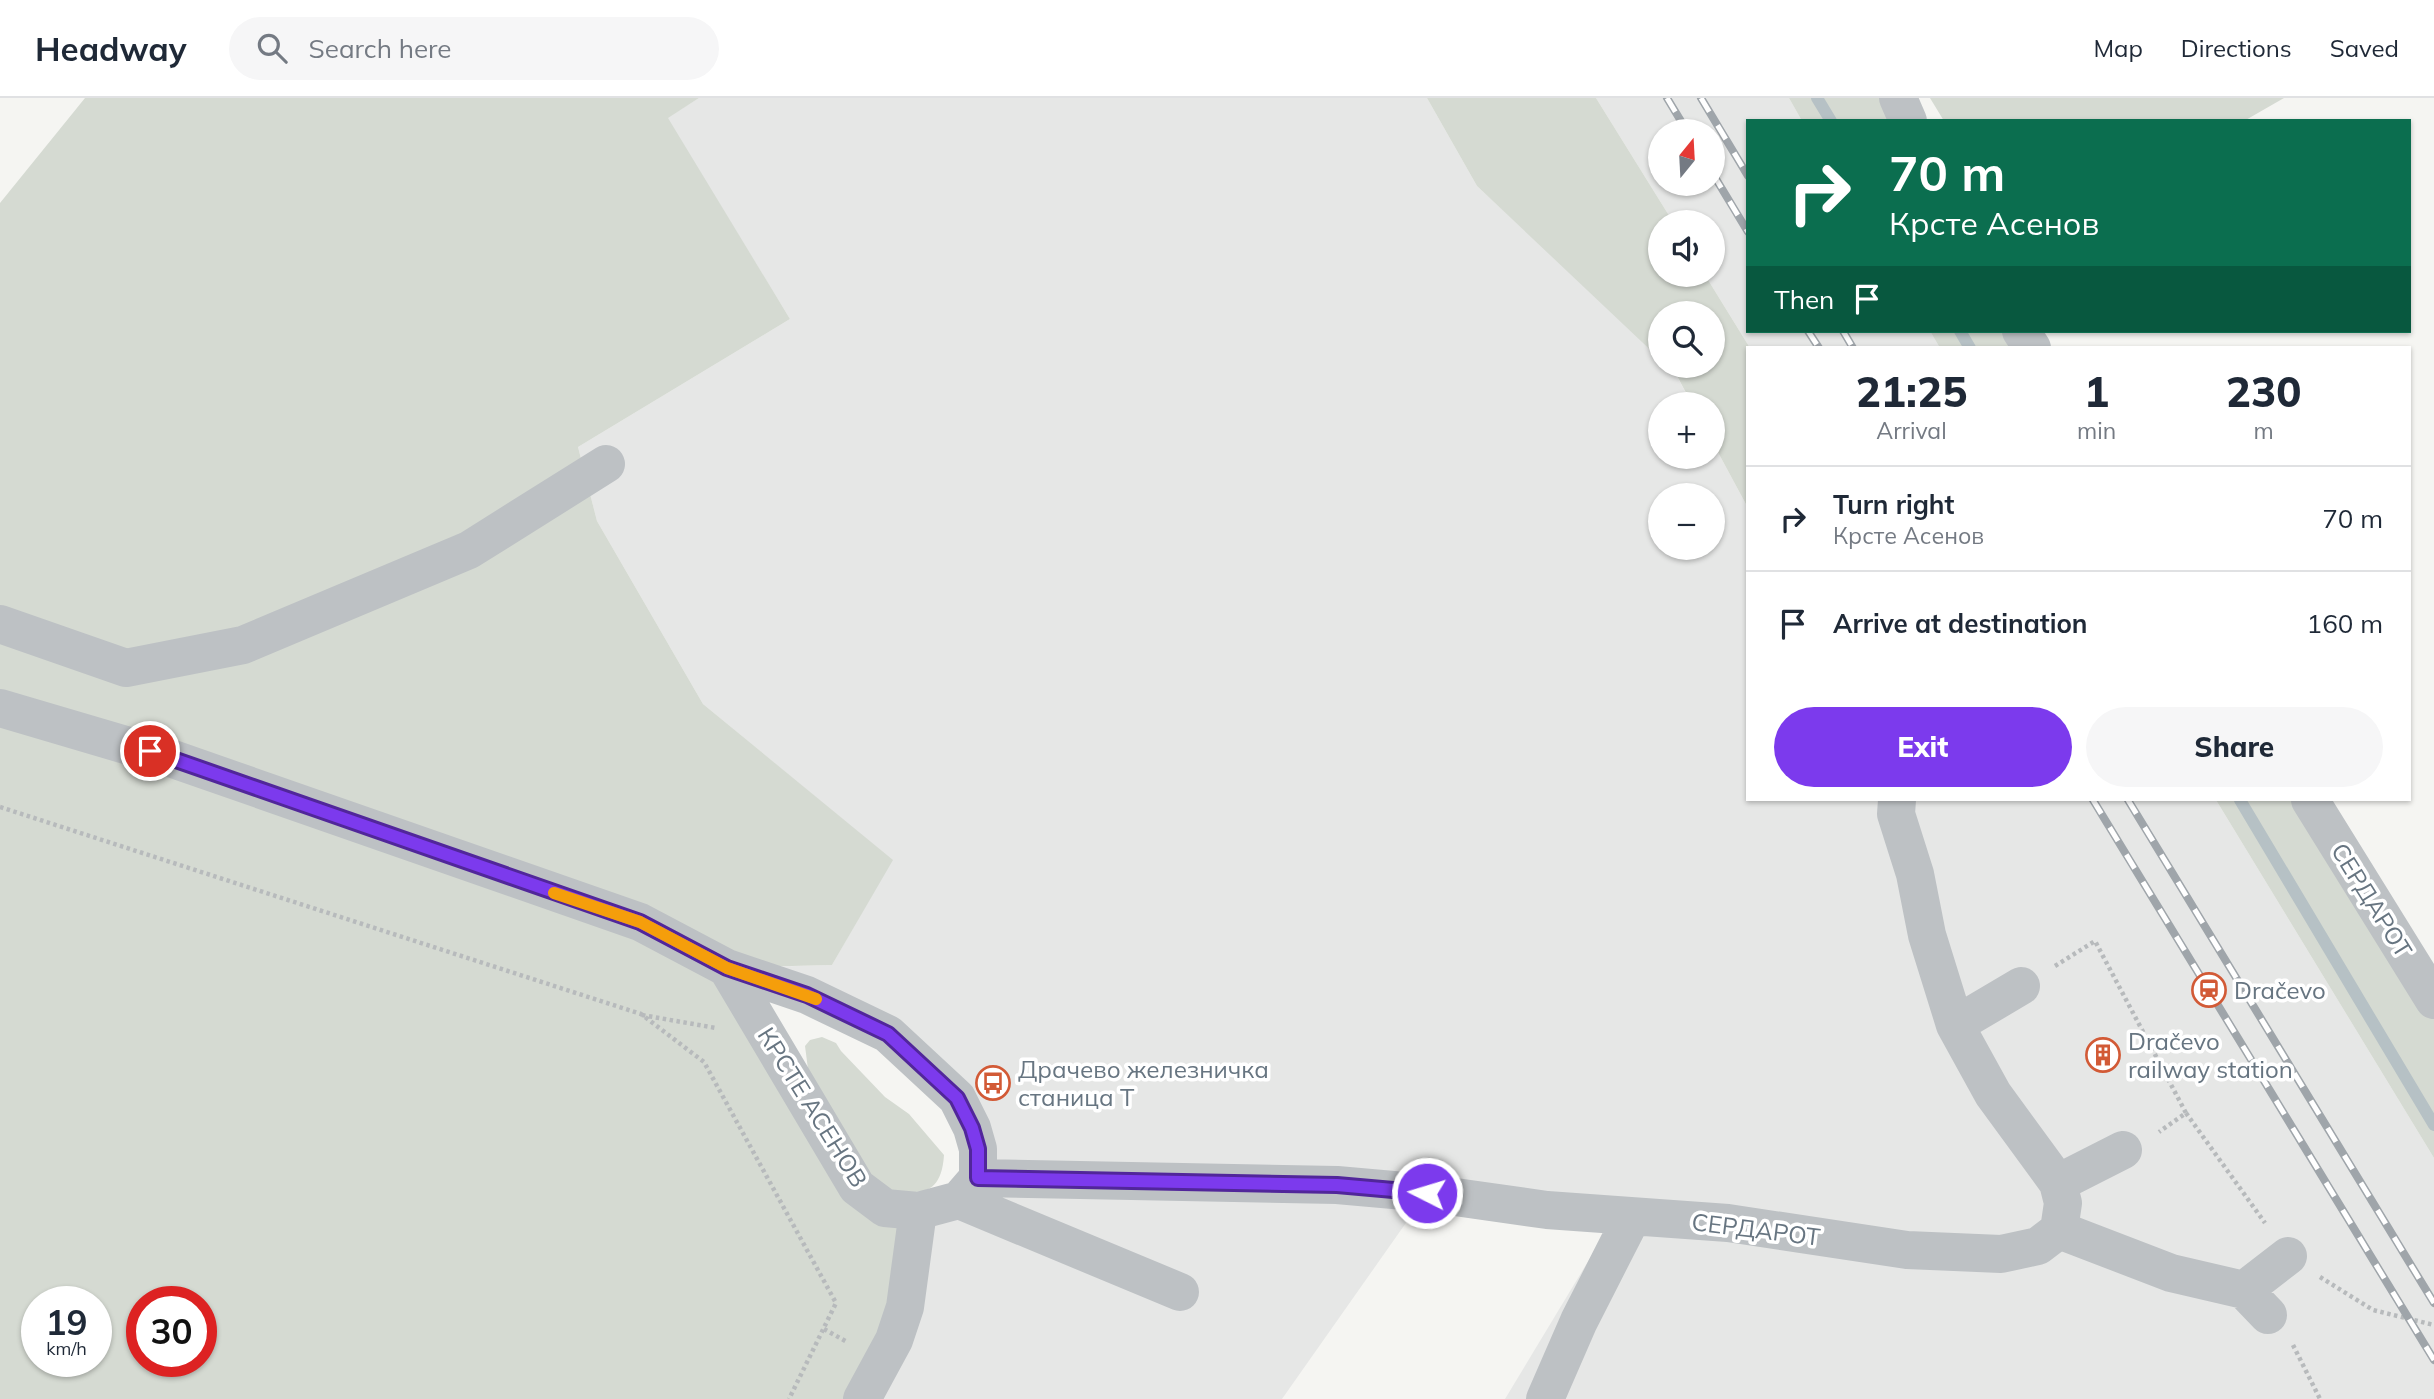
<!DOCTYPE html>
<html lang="en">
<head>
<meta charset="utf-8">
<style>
  :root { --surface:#fff; --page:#f6f6f7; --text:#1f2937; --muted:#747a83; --line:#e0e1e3; --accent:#7c3aed }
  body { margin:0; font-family:Mulish,sans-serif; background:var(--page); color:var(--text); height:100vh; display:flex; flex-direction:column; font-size:26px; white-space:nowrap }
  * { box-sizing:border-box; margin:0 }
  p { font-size:23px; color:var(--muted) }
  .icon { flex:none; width:38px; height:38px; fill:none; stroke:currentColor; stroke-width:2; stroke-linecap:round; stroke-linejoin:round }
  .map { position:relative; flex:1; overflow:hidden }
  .drawer { position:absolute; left:1746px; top:248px; width:665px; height:455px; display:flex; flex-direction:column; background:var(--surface); border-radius:0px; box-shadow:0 2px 5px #0004 }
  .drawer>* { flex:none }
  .banner { position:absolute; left:1746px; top:21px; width:665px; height:214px; border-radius:0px; box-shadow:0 2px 5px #0004; background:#0b6e4f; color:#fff; overflow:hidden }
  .needle { width:46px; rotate:18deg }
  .tools { position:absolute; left:1648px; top:21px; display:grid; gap:14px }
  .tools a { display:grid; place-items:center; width:77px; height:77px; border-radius:50%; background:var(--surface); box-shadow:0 2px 5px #0004; font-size:35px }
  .speed { position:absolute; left:21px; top:1188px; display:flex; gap:14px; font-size:35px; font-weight:700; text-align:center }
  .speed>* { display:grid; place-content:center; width:91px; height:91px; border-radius:50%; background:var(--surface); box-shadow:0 2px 5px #0004; line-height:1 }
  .speed small { font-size:18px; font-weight:400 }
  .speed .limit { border:10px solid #d22; background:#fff; color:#111 }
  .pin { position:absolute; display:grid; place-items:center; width:60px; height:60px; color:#fff; margin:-30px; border:4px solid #fff; border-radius:50%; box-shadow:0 2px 7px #0007 }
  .me { position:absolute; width:77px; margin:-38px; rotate:275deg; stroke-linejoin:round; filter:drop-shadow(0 0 5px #0008) }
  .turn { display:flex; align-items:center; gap:24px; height:147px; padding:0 28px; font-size:32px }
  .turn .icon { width:91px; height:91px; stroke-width:2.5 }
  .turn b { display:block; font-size:49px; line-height:60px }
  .then { display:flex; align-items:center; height:66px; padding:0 28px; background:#0003; gap:14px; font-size:26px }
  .eta { display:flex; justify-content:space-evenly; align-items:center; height:119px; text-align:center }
  .eta b { font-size:42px; font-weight:800; line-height:49px }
  .action { display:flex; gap:14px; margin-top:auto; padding:14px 28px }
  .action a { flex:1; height:80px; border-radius:42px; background:var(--accent); color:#fff; font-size:28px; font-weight:800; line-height:80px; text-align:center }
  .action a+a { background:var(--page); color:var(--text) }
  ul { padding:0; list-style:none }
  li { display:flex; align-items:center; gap:21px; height:105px; padding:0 28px; border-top:2px solid var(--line) }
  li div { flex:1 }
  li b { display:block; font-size:26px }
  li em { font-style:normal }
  header { display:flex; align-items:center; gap:42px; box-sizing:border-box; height:98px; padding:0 35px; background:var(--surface); border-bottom:2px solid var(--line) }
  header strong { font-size:33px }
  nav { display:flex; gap:38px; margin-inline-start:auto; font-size:24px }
  .search { width:490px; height:63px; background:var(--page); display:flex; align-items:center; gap:18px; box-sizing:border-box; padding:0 24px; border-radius:38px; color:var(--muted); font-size:26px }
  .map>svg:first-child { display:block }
  .built { fill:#e6e7e6; fill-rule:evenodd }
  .green { fill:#d5dad2; fill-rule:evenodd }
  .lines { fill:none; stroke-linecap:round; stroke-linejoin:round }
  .stream { stroke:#b6c1c5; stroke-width:12 }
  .path { stroke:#b7babc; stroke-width:4.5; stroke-dasharray:3.5 3.5; stroke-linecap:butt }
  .minor { stroke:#bdc1c4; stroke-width:38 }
  .rail-casing { stroke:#9fa5aa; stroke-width:8 }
  .rail { stroke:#fff; stroke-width:5; stroke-dasharray:16; stroke-linecap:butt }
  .route-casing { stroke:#51269a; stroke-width:18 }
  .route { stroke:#7c3aed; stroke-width:12 }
  .slow { stroke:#f59e0b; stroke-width:12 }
  .labels { text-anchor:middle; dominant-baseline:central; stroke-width:7; stroke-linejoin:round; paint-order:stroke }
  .street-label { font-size:24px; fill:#677581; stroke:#fff }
  .poi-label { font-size:24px; fill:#677581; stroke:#fff; text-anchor:start }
</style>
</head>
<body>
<header>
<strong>Headway</strong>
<div class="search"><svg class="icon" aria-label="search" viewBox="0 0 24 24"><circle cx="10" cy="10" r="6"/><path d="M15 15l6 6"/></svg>Search here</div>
<nav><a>Map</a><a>Directions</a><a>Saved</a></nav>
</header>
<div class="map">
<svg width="2434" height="1301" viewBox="0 0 2434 1301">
  <rect width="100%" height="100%" fill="#f5f5f2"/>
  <path class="built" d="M699,0H1427L1477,88L1661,259V268H1670L1673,271L1692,306H1661V359H1713V345L1748,410V702H2216L2434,1060V1301H1505L1616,1117L1427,1095L1282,1301H862L918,1113L959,1102L978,1051L888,936L727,870L832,867L892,762L703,606L597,423L578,349L790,221L667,20ZM1661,397H1713V450H1661Z
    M1596,0H1789L1802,23H1748V233H1930L1940,250H1750L1705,177H1713V124H1673ZM1661,33H1713V86H1661Z"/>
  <path class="green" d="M85,0H699L668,20L790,221L578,349L597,423L703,606L893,762L832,867L753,869L0,600V105Z
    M1427,0H1596L1673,124H1661V177H1705L1750,250H1748V410L1713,345V306H1692L1676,276L1667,268H1713V215H1661V262L1477,88Z
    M1789,0H1898L1908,23H1802Z
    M1930,0H2284L2244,23H1944Z
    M1930,233H2021L2032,250H1940Z
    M0,610L727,870L830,1046L918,1113L862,1301H0ZM37,1204H96V1264H37ZM142,1204H201V1264H142Z
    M2216,702H2310L2434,902V1060Z
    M822,939L836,945L841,953L885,999L909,1016L944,1057C941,1105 911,1095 876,1089L808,971L805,948L810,942Z"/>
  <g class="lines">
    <path class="stream" d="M1817,0L1831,23
      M1960,233L1970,250
      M2240,702L2434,1027"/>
    <path class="path" d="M0,709L641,916L704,964L836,1205L789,1301
      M2055,868L2095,843L2186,1015L2159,1034
      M642,917L716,930
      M2186,1015L2265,1125
      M2320,1179L2373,1212L2434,1227
      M824,1231L847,1244
      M2293,1247L2320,1301"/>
    <path class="minor" d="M1898,0L1908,23
      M2021,233L2032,250
      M0,526L126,570L243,547L469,452L606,366
      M0,610L173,661L640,824L727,870
      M2310,702L2434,902
      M727,870L807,897L888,936L957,1000L972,1030L978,1051V1080L959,1102L918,1113L885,1110L857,1089Z
      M1955,927L2021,888
      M978,1080L1337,1087L1427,1095L1547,1112L1728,1125L1907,1152L2001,1156L2038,1148L2059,1132L2063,1105L2058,1085L1993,996L1955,927L1927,837L1915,776L1896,716L1897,702
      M2058,1085L2123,1052
      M959,1102L1180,1194
      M2059,1132L2171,1175L2244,1192L2268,1217
      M2244,1192L2288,1158
      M862,1301L894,1242L905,1209L918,1113
      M1545,1301L1579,1223L1632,1119"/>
    <g class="rail-casing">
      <path id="rail" d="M1667,0L1687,33
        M1701,0L1748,78
        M1713,76L1748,134
        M1808,233L1819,250
        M1843,233L1853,250
        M2093,702L2434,1262
        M2128,702L2434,1205"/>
    </g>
    <use href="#rail" class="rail"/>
  </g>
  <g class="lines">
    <g class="route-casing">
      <path id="route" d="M150,653L640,824L727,870L807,897L888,936L957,1000L972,1030L978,1051V1080L1337,1087L1427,1095"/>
    </g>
    <use href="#route" class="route"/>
    <path class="slow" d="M554,795L640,824L727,870L816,901"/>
  </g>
  <defs>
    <g id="station-ring" transform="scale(1.75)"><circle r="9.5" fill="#fff" stroke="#d25a36" stroke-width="1.5"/><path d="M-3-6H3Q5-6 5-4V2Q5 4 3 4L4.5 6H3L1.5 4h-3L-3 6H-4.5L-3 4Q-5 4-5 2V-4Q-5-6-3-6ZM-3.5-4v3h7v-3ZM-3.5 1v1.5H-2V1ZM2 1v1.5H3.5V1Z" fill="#d25a36"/></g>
    <g id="building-ring" transform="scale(1.75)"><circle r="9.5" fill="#fff" stroke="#d25a36" stroke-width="1.5"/><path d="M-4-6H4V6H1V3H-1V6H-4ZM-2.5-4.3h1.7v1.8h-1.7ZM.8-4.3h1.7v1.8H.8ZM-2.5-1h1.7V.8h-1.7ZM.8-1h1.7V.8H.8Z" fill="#d25a36"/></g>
    <g id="bus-ring" transform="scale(1.75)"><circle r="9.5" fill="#fff" stroke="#d25a36" stroke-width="1.5"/><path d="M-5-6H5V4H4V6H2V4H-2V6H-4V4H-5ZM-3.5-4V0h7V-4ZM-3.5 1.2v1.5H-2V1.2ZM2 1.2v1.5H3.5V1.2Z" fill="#d25a36"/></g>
  </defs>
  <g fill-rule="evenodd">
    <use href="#station-ring" x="2209" y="892"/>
    <use href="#building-ring" x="2103" y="957"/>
    <use href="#bus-ring" x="993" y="985"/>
  </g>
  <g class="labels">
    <g class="street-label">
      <text transform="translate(2372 802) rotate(58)">СЕРДАРОТ</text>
      <text transform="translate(813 1009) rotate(58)">КРСТЕ АСЕНОВ</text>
      <text transform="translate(1756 1131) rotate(7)">СЕРДАРОТ</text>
    </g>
    <g class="poi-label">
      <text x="2234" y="892">Dračevo</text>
      <text x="2128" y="943">Dračevo<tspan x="2128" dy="28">railway station</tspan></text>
      <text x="1018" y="971">Драчево железничка<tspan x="1018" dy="28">станица Т</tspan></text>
    </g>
  </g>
</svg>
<div class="tools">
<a><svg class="needle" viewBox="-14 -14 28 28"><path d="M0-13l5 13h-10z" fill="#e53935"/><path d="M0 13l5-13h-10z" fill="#747a83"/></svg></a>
<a><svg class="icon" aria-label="sound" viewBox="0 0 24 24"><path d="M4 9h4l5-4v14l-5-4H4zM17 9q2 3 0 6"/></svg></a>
<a><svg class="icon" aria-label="search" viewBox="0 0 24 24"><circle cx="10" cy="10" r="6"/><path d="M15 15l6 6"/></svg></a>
<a>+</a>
<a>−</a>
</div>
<div class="speed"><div>19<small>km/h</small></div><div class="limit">30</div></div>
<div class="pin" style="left:150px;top:653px;background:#d93025"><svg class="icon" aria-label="arrive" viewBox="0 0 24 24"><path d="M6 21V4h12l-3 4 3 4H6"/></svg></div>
<svg class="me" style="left:1427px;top:1095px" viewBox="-20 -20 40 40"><circle r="17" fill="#7c3aed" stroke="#fff" stroke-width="3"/><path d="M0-11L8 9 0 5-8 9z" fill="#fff"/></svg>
<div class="banner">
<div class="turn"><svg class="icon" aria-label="right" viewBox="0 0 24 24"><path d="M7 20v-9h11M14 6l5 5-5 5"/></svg><div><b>70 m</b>Крсте Асенов</div></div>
<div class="then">Then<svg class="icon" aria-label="arrive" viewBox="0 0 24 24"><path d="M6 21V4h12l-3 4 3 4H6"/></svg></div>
</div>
<section class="drawer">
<div class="eta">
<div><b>21:25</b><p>Arrival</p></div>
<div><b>1</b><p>min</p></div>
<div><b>230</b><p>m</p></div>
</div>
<ul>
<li><svg class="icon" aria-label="right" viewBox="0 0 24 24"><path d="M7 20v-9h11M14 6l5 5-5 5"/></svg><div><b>Turn right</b><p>Крсте Асенов</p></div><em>70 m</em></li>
<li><svg class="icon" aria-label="arrive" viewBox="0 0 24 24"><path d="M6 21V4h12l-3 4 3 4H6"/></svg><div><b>Arrive at destination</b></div><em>160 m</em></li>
</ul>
<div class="action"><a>Exit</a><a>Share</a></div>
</section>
</div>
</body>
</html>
